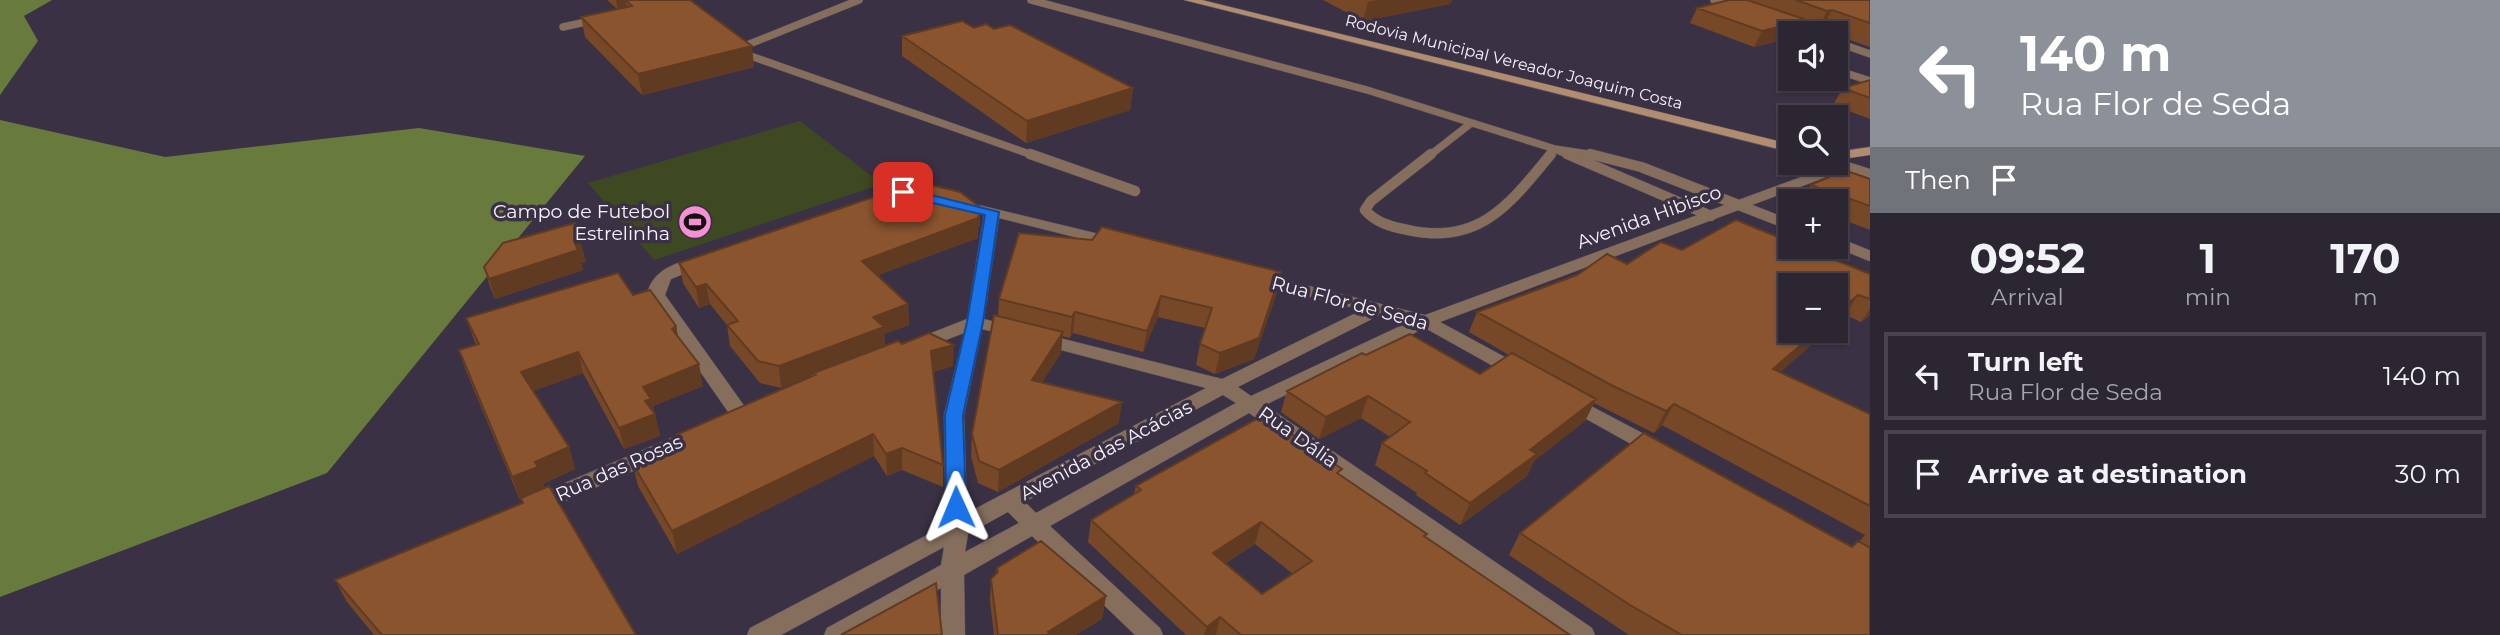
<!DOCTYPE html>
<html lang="en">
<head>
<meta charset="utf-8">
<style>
  :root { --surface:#2c2633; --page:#38323f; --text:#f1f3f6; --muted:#a6a5ac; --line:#48434e }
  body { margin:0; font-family:Montserrat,sans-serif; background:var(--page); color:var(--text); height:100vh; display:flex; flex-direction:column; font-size:26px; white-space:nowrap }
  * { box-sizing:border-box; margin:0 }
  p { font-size:23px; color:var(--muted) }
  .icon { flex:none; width:38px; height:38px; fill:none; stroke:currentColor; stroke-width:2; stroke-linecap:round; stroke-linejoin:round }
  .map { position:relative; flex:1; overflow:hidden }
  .details { display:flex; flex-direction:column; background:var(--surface); width:630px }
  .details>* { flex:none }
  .hud { background:#8c9099; color:#fff; overflow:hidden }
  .controls { position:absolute; left:1778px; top:21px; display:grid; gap:14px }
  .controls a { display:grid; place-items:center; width:70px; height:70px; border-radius:0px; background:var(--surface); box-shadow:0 2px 5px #0004,0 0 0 2px var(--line); font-size:35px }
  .pin { position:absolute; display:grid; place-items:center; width:60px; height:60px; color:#fff; margin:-30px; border-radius:14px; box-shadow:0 4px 10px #0006 }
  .me { position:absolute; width:77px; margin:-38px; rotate:359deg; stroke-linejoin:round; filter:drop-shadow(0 0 5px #0008) }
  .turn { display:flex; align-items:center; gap:24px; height:147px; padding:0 35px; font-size:32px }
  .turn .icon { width:91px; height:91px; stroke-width:2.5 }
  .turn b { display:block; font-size:49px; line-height:60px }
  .then { display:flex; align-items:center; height:66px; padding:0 35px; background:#0003; gap:14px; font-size:26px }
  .eta { display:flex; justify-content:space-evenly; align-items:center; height:119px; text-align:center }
  .eta b { font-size:42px; font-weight:700; line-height:49px }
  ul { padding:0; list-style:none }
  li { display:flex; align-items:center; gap:21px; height:88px; margin:0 14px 10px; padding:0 21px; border:4px solid var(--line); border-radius:0px }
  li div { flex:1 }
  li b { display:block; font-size:26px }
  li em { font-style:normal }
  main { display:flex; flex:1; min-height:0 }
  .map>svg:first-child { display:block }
  .green { fill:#3e4922 }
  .forest { fill:#697a3d }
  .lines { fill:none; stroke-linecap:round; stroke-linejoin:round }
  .lane-far1-casing { stroke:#585162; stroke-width:8 }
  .lane-casing { stroke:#585162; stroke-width:11 }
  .street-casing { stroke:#585162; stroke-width:1 }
  .secondary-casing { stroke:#585162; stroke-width:1 }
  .lane-far1 { stroke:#856e5c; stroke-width:7 }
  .lane { stroke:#856e5c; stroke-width:10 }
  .street { fill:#856e5c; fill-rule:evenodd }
  .secondary { fill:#b08d6f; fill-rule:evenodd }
  .wall { fill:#774828; fill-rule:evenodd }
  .shaded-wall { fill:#613b21 }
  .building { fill:#8a542f; stroke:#613b21; stroke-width:2; fill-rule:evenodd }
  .route { fill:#1a73e8; stroke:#114b97; stroke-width:2 }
  .labels { text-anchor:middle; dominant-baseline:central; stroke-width:7; stroke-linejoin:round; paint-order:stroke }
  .far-street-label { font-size:16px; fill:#f7f2fe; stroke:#3a3244 }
  .poi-label { font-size:19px; fill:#f7f2fe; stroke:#3a3244; text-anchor:end }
  .street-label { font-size:19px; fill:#f7f2fe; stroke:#3a3244 }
</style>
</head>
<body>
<main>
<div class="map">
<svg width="1870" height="635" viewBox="0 0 1870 635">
  <rect width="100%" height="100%" fill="#3a3244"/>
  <path class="green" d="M800,121L882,184L654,260L588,183Z"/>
  <path class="forest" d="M0,0H52L24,16L38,41L0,95Z
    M0,120L165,157L419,128L585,156L327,473L0,597Z"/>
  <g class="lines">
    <g class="lane-far1-casing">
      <path id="lane-far1" d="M859,0L747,45L742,53L1035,156
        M1031,0L1367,90L1555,149L1601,156
        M1714,0L1732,6
        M1790,26L1811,33
        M563,27L595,20
        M1836,42L1870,54
        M1784,53L1790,55
        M1836,70L1870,81
        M1429,156L1470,124
        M1549,156L1555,149L1571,156"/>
    </g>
    <g class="lane-casing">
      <path id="lane" d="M1030,154L1135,191
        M1431,154L1371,201L1365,210C1376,223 1392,227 1408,230C1479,246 1510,204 1551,154
        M1567,154L1711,216
        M1590,154L1641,167L1790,225
        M1836,242L1870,256"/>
    </g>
    <g class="street-casing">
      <path id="street" d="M1845,161L1870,169V178L1845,170L1440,322L1525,368L1527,372L1525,376H1511L1425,328L1265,405L1592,628L1595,635H1564L1249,413L1050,526L1160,628L1163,635H1135L1032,536L964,575L965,635H941V588L858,635H824L827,628L941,565L944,547L781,635H747L750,628L946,525L944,415L964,333L917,351L908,345L911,341L967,319L984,215L953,207L951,204L953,201L958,200L1124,240L1126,243L1118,248L999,218L984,319L1019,328L1022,332L1013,337L982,329L964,415L967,513L1206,388L1034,343L1031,339L1034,335L1040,333L1222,379L1362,310L1251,282L1249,278L1251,274L1257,273L1425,315ZM1380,315L1409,322L1251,396L1238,387ZM1223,395L1236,403L1036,513L1025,502ZM1008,512L1019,523L965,552L968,534Z
        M702,256L710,261L708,264L671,279L665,295L750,414L747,419H733L647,295C652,268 679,262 702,256Z
        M1570,395L1663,444L1666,449L1663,454H1649L1563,406L1560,401L1563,396Z
        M700,426L707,428L710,433L707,438L541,512L533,514L525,512L522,506L525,500Z"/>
    </g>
    <g class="secondary-casing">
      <path id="secondary" d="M1184,0H1202L1790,144V152Z
        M1870,147V155L1836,160V152Z"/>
    </g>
    <use href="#lane-far1" class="lane-far1"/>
    <use href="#lane" class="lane"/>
    <use href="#street" class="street"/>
    <use href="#secondary" class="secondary"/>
  </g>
  <path class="wall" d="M607,0H690L754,67L642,95L585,37L581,17L617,9Z
    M1323,0H1452L1450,4L1363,21Z
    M1729,0H1870V47L1836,35V33H1832L1822,30L1817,31L1804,26L1800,33H1790V38L1754,47L1690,23L1697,8Z
    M974,28L994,29L1133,88L1130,110L1026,143L902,56V36Z
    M1870,80V119L1833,105L1843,88Z
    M1870,179V230L1836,217V201H1802L1811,185Z
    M980,226L978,227V238L878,275L908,304L909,325L884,334L885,346L902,344L953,366L933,372L943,465V487L902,470L887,476L874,456L677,554L638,486L633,464L678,447L676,435L811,376L781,388L760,383L730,346L727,325L710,304L699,308L683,283L679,263Z
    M1682,250L1870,274V315L1861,322L1845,315L1790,331H1827L1780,372L1870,414V635H1629L1509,555L1520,533L1852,547L1859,542L1865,535L1662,425L1654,433L1594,403L1585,421L1534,461L1527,476L1460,525L1416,495L1417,493L1375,465L1382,443L1390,437L1361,418L1319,439L1281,412L1287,391L1366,355L1480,374L1509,355L1469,332L1477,312L1627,264Z
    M586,262L581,263L583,270L495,299L490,287L484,267Z
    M1281,272L1277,292L1254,359L1215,374L1196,365L1200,344L1205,328L1158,317L1143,352L1073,333L1070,338L1062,336L1061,353L1042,382L1119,423L998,492L978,483L971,456L972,434L998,316L999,299Z
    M633,295L676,326L678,337L703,386L653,406L660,436L624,449L583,373L533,391L569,447L575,469L543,484L545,488L636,635H374L347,602L335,580L523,503L521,499L520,500L466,371L459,350L476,345L466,318Z
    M1340,475L1425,537L1570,635H1186L1088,542L1091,520L1134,494L1136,486ZM1255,544L1293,574L1262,594L1226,563Z
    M997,568L1106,596L1102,619L1076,635H994L990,601L991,579L996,574Z"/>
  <path class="shaded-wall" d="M616,0H666H626L627,8L618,10Z
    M1378,0H1452L1450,4L1363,21L1368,2Z
    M1832,10L1822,30L1817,31L1827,11Z
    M1807,20L1800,33H1790V38L1754,47L1762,31Z
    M752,46L754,67L642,95L638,74Z
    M1133,88L1130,110L1026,143L1027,121Z
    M980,207V226L978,227V238L863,281L862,261Z
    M581,242L586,262L581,263L583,270L495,299L489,279L575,243Z
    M1281,272L1277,292L1254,359L1215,374L1220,353Z
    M706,284L710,304L699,308L696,287Z
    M1858,295L1845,315L1836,323V314Z
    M1161,296L1158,317L1143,352L1147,331Z
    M908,304L909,325L884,334L885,348L811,374V376L781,388L779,366L873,317Z
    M1870,309V315L1861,322Z
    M1075,312L1073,333L1070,338L1072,317Z
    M676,326L680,347L672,329Z
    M1817,331H1827L1760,390L1773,369Z
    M1063,332L1061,353L1030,401L1032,380Z
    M954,345L953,366L931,372V351Z
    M578,352L583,373L527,393L521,372Z
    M699,364L703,386L653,406L660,436L624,449L619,428L645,401L643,387Z
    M1368,396L1361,418L1319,439L1326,417Z
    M1596,399L1585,421L1534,461L1527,476L1460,525L1470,503L1530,450Z
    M1122,402L1119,423L998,492L999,470Z
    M1674,404L1662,425L1654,433L1666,411Z
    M873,434L874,456L677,554L672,531Z
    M569,447L575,469L543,484L545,489L520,500L512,477L535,462Z
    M902,448V470L887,476L886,454Z
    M1261,522L1255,544L1208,575L1213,553Z
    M1106,596L1102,619L1076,635H1048V632Z
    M1220,617L1216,635H1204L1207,627Z"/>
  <path class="building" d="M626,0H690L752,46L638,74L581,17L632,6Z
    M1729,0H1747L1807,20L1762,31L1697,8Z
    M1796,0H1870V23L1832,10L1827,11Z
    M962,21L974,28L986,24L994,29L1010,25L1133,88L1027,121L902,36Z
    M1870,80V98L1843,88Z
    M1844,170L1870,179V206L1811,185Z
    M918,182L960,192L980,207L973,210L979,214L978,218L862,261L908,304L873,317L884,327L779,366L758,361L727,325L738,321L706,284L696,287L679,263Z
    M1736,220L1790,242V247H1803L1870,274V299L1858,295L1836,314V285H1790V331H1817L1773,369L1870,414V506L1674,404L1666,411L1613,386L1477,312L1577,275L1607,254L1627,264L1661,242L1682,250Z
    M575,223L581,242L575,243L578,250L489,279L484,267L503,243Z
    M1102,227L1281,272L1259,338L1220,353L1200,344L1212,308L1161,296L1147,331L1075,312L1072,317L999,299L1019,233L1092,240Z
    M618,273L633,295L650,290L676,326L672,329L699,364L643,387L651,399L645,401L655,414L619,428L578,352L521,372L569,447L535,462L538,467L512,477L459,350L479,344L466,318Z
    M994,315L1063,332L1032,380L1122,402L999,470L979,461L972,434Z
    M929,333L954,345L931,351L943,465L902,448L886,454L873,434L672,531L633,464L682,445L676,435L815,375L811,374L898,341L902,344Z
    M1410,334L1480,374L1512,353L1596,399L1530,450L1537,454L1470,503L1425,473L1427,471L1382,443L1410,422L1368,396L1326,417L1287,391L1362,353L1366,355Z
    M1264,415L1342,469L1337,473L1427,534L1424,536L1570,635H1241L1220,617L1207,627L1091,520L1141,490L1136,486ZM1261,522L1312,561L1262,594L1213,553Z
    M1644,433L1852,547L1858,541L1870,548V635H1682L1630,605L1520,533Z
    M549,486L636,635H382L335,580L523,503L521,498Z
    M1041,541L1106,596L1048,632L1049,635H998L991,579L998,572L997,568Z
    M936,583L942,635H841Z"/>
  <path class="route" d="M903,188L999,212L983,322L963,415L966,507L956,515L946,507L945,415L967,322L985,215L898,195L896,192Z"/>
  <defs>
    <g id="stadium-disc" transform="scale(1.75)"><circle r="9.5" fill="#f591d2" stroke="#3a3244"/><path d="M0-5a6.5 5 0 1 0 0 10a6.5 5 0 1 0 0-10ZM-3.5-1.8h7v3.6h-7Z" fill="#111"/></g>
  </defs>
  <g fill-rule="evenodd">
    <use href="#stadium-disc" x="695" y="222"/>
  </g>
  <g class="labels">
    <g class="far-street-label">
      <text transform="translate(1514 62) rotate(14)">Rodovia Municipal Vereador Joaquim Costa</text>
    </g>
    <g class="poi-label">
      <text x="670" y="211">Campo de Futebol<tspan x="670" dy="22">Estrelinha</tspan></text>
    </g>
    <g class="street-label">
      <text transform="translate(1649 217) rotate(-20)">Avenida Hibisco</text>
      <text transform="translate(1350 303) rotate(15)">Rua Flor de Seda</text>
      <text transform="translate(1298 437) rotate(35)">Rua Dália</text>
      <text transform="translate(1106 450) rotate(-28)">Avenida das Acácias</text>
      <text transform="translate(619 468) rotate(-24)">Rua das Rosas</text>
    </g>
  </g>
</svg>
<div class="controls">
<a><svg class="icon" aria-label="sound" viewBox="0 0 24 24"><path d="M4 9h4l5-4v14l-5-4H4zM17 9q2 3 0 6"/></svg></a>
<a><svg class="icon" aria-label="search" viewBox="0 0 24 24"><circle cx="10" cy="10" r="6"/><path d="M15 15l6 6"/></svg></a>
<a>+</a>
<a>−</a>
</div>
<div class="pin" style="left:903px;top:192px;background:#d93025"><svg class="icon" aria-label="arrive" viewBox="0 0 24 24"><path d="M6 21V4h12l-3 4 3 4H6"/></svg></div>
<svg class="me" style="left:956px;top:507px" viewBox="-20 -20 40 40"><path d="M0-17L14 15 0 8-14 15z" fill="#1a73e8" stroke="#fff" stroke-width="4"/></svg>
</div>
<section class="details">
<div class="hud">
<div class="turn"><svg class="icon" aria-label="left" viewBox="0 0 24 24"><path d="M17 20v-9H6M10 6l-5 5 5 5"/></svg><div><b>140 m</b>Rua Flor de Seda</div></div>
<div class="then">Then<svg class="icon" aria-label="arrive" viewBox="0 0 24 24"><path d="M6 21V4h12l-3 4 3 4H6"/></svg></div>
</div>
<div class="eta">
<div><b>09:52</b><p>Arrival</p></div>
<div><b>1</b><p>min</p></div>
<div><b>170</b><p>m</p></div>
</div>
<ul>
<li><svg class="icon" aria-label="left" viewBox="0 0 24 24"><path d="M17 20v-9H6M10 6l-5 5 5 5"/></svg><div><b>Turn left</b><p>Rua Flor de Seda</p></div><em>140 m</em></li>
<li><svg class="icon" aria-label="arrive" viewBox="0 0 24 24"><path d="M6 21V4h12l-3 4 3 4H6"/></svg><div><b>Arrive at destination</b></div><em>30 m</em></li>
</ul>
</section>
</main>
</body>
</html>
